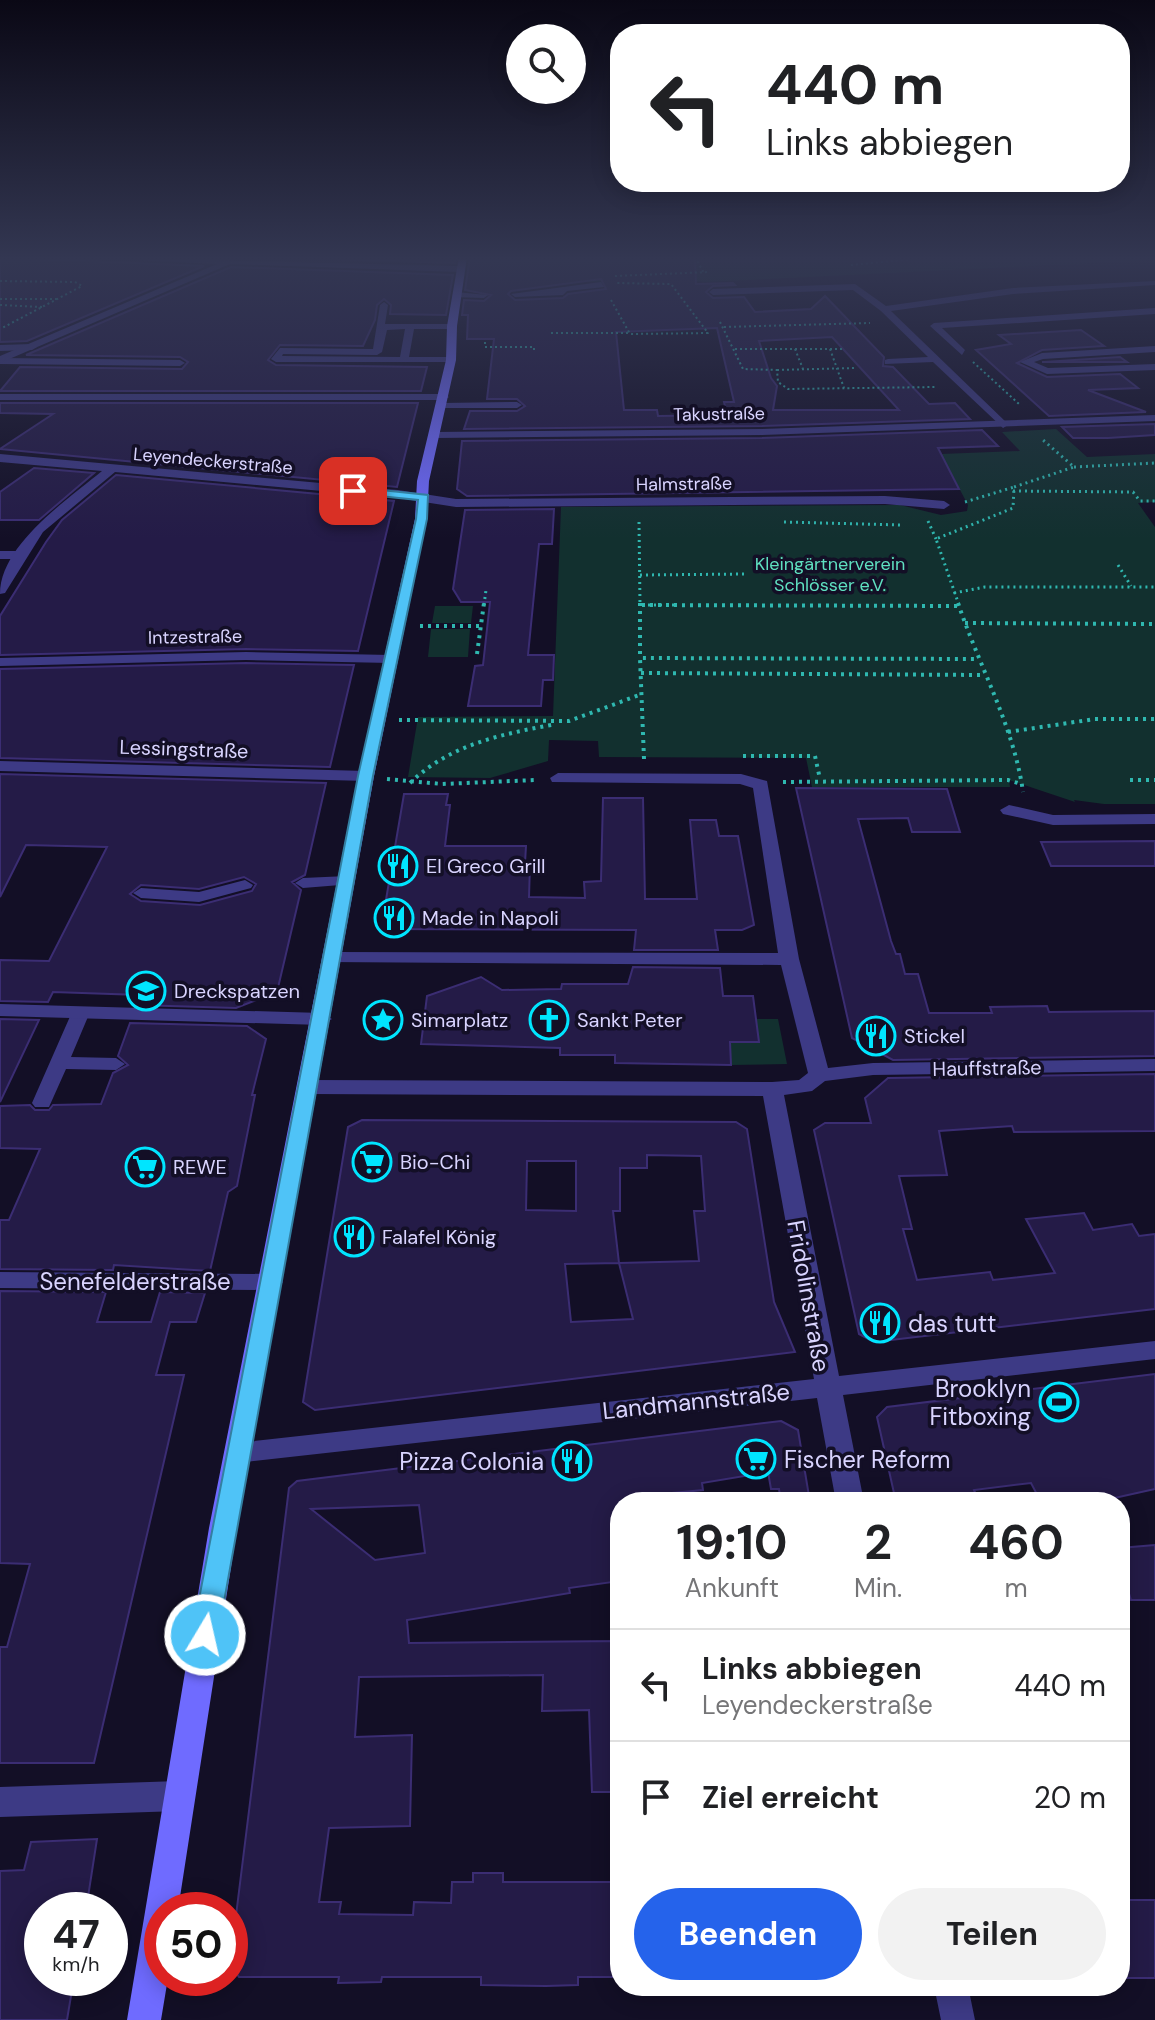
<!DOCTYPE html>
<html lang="de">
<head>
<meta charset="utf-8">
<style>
  :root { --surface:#fff; --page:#f2f2f2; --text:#202124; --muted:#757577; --line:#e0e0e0; --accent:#2563eb }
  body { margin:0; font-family:"DM Sans",sans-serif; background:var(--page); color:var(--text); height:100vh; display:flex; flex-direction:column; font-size:30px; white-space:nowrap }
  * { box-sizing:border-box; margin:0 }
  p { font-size:26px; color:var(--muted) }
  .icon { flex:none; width:44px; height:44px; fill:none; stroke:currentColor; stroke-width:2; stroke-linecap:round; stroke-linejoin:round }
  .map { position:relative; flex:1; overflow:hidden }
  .sheet { position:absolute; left:610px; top:1492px; width:520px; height:504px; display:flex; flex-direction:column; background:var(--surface); border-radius:32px; box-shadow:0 4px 20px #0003 }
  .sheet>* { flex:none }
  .top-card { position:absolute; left:610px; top:24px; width:520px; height:168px; border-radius:32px; box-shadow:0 4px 20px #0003; background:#fff; color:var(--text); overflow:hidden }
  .buttons { position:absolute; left:506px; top:24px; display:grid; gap:16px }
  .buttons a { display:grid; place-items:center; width:80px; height:80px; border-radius:50%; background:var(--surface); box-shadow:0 4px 20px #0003; font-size:40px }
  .speed { position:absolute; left:24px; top:1892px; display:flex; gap:16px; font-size:40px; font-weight:700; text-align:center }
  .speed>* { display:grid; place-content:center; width:104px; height:104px; border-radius:50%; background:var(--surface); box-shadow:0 4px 20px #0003; line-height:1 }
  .speed small { font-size:20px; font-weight:400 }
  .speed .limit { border:12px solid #d22; background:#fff; color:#111 }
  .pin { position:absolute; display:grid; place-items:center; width:68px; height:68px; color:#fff; margin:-34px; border-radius:16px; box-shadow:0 4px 12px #0006 }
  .me { position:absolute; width:88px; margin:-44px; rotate:9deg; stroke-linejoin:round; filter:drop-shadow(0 0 6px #0008) }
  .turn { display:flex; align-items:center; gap:28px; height:168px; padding:0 24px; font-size:36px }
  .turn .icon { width:104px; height:104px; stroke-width:2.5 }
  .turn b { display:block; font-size:56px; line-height:68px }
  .eta { display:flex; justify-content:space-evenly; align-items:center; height:136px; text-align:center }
  .eta b { font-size:48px; font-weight:700; line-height:56px }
  .button { display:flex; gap:16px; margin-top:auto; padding:16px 24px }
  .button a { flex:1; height:92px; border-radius:48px; background:var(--accent); color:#fff; font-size:32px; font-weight:700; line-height:92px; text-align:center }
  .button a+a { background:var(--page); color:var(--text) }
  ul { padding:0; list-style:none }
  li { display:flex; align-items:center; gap:24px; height:112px; padding:0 24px; border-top:2px solid var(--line) }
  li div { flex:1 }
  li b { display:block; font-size:30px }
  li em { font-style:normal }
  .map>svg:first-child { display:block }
  .green { fill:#12302f }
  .building { fill:#241b47; stroke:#3b2d73; stroke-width:2; fill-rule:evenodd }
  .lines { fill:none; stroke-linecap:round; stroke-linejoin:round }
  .path-far2 { stroke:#2fb8b0; stroke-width:2; stroke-dasharray:2 3; stroke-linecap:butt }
  .path-far1 { stroke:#2fb8b0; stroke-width:3; stroke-dasharray:2 4; stroke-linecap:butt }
  .path { stroke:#2fb8b0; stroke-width:4; stroke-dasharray:3 5; stroke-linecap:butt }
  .lane { fill:#3d3a85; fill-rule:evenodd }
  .street { fill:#3d3a85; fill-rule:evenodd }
  .secondary { fill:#6f6bff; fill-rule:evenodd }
  .route { fill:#4fc3f7; stroke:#337fa1; stroke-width:2 }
  .labels { text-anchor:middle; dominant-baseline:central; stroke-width:7; stroke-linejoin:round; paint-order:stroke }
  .far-street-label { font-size:18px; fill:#d9d4ff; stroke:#130f26 }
  .far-park-label { font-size:18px; fill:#5fe0c0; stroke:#130f26 }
  .street-label { font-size:20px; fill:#d9d4ff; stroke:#130f26 }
  .poi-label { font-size:20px; fill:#d9d4ff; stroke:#130f26; text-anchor:start }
  .near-street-label { font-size:24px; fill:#d9d4ff; stroke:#130f26 }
  .near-poi-label { font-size:24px; fill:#d9d4ff; stroke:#130f26; text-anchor:start }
</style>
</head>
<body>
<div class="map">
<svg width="1155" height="2020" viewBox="0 0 1155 2020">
  <rect width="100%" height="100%" fill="#130f26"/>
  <path class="green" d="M680,257H1155V260L706,282L678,280L488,284Z
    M1056,429L1087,457L1155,454V502L1138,503L1155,527V804H1104L1074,800L1075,802L1009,780L1010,787H812L806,758L599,757L598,741L549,740L548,761L490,778L408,777L418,717L553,716L561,507L900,505L941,515L967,511L968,505L941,454L1020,451L1002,432Z
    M435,606H473L471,623H432Z
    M431,629H470L468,657H428Z
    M756,1019H778L787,1064L731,1065L730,1042L759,1041Z"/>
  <path class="building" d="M265,257H456L455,263Z
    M470,257H695L696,284L733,283L735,285L713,286L706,292L713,298L744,297L755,312L811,309L825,296L884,357L883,366L893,367L929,404L955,403L970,419L762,426L464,429L470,411H517L525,406L517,399H487L494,339H467L468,315H462L464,300L484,301L491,295L465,290ZM601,279L606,289L568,294L563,298L515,300L508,294L511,291ZM717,328L734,402H724L727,415L658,416L657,410H624L616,332ZM832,337L899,410H773L777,386L771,378L759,341Z
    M0,258L111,262L204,266L27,341L0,342Z
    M231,267L453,275L446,315L390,314L391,305L384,299L377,305L375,320L363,346L280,345L268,360L276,365L427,367L421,391H0L20,367L182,369L188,362L180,357L26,355Z
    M1081,330L1104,346L1042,350L1017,363L1047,377L1120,374L1138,388L1088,390L1146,412L1049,416L976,350L1011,344L999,335Z
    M1120,357L1127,362H1042H1044Z
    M0,403H418L397,487L0,449L53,414L0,413Z
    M1155,424V435L1108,438H1073L1062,427Z
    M982,430L998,446L938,448L959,489L467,496L457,489L462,441L762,438Z
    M34,468L94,473L39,520H0V492Z
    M116,475L394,501L358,651L246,649L0,655V616L46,542L62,520Z
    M554,509L552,544H539L528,655H554L553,680H543L541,706H468L475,666L483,665L490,602H461L453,589L465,510Z
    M246,663L354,665L330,767L0,758V669Z
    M0,774L326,783L305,875L292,882L301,890L277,992L236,1008L137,1005L140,995L53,992L48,1002L0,1001V960L49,961L107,847L26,845L0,897ZM244,877L256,884L252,891L200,905L141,901L130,894L141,885L199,889Z
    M796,788L947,789L960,832H912L908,818L858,819L891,941L896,954H900L905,974H918L929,1013H992L990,1007L1047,1006L1049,1012L1155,1011V1056L893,1060L852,1038Z
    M404,794H448L446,805H450L445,846H526L525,863L530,865L529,897L585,898L584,882L601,881L603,798H643L645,899H697L690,820H716L719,836H738L754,925L742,930H715L718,950H634L636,930L381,929Z
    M1155,841V866H1051L1041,842Z
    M633,967L720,968L723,996H753L759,1042H730L731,1065L615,1063V1055H560V1048L421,1044L427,996L481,977L502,990L561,989L562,984H628Z
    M0,1019L39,1020L0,1102Z
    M130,1023L247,1026L266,1039L252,1095H255L237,1186L228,1192L210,1271L114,1265L113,1270L0,1269V1220H9L40,1149L0,1148V1106L30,1105L35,1110H49L53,1105L101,1104L113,1073L128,1065L118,1056Z
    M1155,1074V1131L1014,1132L1012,1126L939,1131L947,1175L899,1176L912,1229H903L917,1280L990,1272L993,1280L1055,1273L1026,1219L1084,1213L1093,1230L1132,1224L1139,1236L1155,1234V1309L874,1342L859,1334L814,1130L825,1123H871L865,1098L888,1078Z
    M362,1120L736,1122L747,1129L774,1302L795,1352L315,1410L303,1402L315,1328L348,1127ZM647,1155L701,1156L705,1211H694L699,1261L619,1263L613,1211H620V1168H647ZM527,1161H576V1211L526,1210ZM619,1263L633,1319L571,1322L565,1264Z
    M0,1291L106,1292L97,1322H151L160,1292L205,1293L196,1322H170L156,1375H184L94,1763H0V1647H7L30,1564L0,1563Z
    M1155,1374V1489L1101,1501L1041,1502L1031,1483L974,1490L979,1502H896L877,1417L887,1407Z
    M781,1421L798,1430L810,1502H781L779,1489H771L768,1472L702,1483L703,1490L652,1495L654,1502H620V1581L569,1588L570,1593L407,1620L409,1643L620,1641V1792H592L589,1710L542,1711L543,1675L359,1677L355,1737L412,1735L410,1826L329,1828L319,1902H341L339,1914L413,1915L414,1902L451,1903L452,1882H473V1873H503V1882H620V1977H578V1985L546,1986L481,1985V1977H382L381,1982L338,1983L339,1977H239L230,1964L289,1488L297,1481ZM419,1505L425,1553L375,1560L311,1509Z
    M1155,1545V1600H1131L1120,1564V1548Z
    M97,1839L86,1910H42V1978H74L67,2020H0V1871L24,1870L31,1842Z
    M1120,1900H1155V1978H1120Z"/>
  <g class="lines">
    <path class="path-far2" d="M695,257L704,273
      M851,265L933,257
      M615,276L709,272
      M0,281L75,282L82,286L2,328
      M0,299H59
      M611,300L630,334L708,333L671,284L616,283
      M0,305L43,307
      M720,322L743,369L777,370L778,382L788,389L935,387
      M724,327L870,323
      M551,333H629
      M485,342V347H534V352
      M735,349H842
      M795,349L803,369
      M830,349L844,388
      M973,362L1019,404
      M777,370L856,368"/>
    <path class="path-far1" d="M1074,467L1155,463
      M1013,491L1133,492L1140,501H1155
      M965,502L1014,487
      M928,521L936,539
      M639,522L640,605
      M784,522L901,525
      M1118,565L1131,586
      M640,575L746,574
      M954,593L985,587H1155
      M484,605L486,590
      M642,605H677
      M959,605L936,539L1013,508L1014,487L1074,467L1043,440"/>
    <path class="path" d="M640,603V658
      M958,603C979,666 1014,727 1023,792
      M642,605L959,606
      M965,623L1155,624
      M420,626H479
      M477,654L484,603
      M641,673L983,675
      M399,720L569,721L642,694
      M1008,732L1095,719H1155
      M743,756H815L820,779
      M644,759L640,658L977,659
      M387,779L442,784L536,780
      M1130,780H1155
      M783,782L1008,780L1021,784
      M410,783C450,744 503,734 556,724"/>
    <path class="lane" d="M1155,281V285L1013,294L891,311L1007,423L1008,425L1003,428L933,362L885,364V360L888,359L928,357L881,311L853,290L713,295L709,292L713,289L855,284L886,306L1013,288Z
      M601,282L604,287L567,291L563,295L515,297L511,294Z
      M455,292L488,295L484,298L452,297Z
      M384,302L388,305L385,324H455L452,329H414L409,357H451L456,360L454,362H276L271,359L280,348L373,349L380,305ZM405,329L400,357L282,356L283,354L377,355L382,352L387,330Z
      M1155,308V314L942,328L965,350L962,355L930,326L934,323Z
      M0,345L32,344L37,347L32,350L0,351Z
      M1155,346V352L1043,359L1034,362L1048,368L1155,364V370L1047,374L1020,362L1042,353Z
      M0,358L180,360L185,363L180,366L0,364Z
      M442,403L517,402L522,405L517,408H438V404Z
      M0,551H21L27,555L21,559H0Z
      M347,876L355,881L353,884L303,888L295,883L303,878Z
      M245,880L253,885L251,888L199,902L141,898L133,893L141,888L199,892Z
      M81,1007L90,1012L71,1057L116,1058L125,1064L116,1070L66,1069L49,1107H35L32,1103L72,1012Z"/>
    <path class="street" d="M75,257L460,266L465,269L460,272L230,264L0,363V356L217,264Z
      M0,394H444L449,397L444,400H0Z
      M1155,415V421L762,435L435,438L429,435L435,432L762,429Z
      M0,454L398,490L456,499L885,496L944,501L950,505L944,509L885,504L456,507L398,498L115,472L43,532L5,593L0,594C0,545 67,500 102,471L0,462Z
      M246,652L391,655L398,659L391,663L246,660L0,666V658Z
      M0,761L366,771L374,776L366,781L0,771Z
      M558,773L741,774L767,781L799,959L828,1068L873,1063L1155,1059V1071L873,1075L825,1081L812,1091L784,1095L839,1376L1155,1341V1359L843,1395L864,1502H836L817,1398L237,1463L228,1460L224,1453L228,1446L237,1443L814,1379L763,1096L309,1094L298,1087L309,1080L772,1082L799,1080L808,1073L781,965L327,962L324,958L327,954L334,952L778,953L753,788L740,784L552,782L550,778Z
      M1009,805L1053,815L1155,814V824L1053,825L1003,814L1000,810Z
      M0,1004L322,1013L332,1019L322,1025L0,1016Z
      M0,1272L271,1274L279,1276L283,1282L279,1288L271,1290L0,1288Z
      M179,1781L190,1786L195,1796L190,1806L179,1811L0,1817V1787Z
      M934,1986H968L975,2020H941Z"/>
    <path class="secondary" d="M459,257H467L457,326L456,360L429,481L427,519L374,776L237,1528L178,1910H162V1978H168L161,2020H127L209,1528L358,776L415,519L417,481L446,360L447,326Z"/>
  </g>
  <linearGradient id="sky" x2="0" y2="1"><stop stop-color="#0a0815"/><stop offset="0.48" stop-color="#333752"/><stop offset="1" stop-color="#333752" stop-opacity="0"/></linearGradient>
  <rect width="1155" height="539" fill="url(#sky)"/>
  <path class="route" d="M353,487L428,495L427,519L373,776L218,1635L214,1643L205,1646L196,1643L192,1635L358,776L416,519L418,500L349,493Z"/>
  <defs>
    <g id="restaurant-ring" transform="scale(2)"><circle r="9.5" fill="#130f26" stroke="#00e5ff" stroke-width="1.5"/><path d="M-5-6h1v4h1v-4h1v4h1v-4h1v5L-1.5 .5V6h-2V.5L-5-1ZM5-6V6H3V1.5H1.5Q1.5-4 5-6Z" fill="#00e5ff"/></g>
    <g id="school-ring" transform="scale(2)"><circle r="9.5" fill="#130f26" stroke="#00e5ff" stroke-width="1.5"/><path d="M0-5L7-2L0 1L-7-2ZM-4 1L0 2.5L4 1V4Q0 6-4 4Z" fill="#00e5ff"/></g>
    <g id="sight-ring" transform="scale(2)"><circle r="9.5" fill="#130f26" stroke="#00e5ff" stroke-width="1.5"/><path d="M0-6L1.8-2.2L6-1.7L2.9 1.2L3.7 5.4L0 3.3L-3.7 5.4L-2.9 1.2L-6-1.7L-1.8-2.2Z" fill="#00e5ff"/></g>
    <g id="church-ring" transform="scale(2)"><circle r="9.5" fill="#130f26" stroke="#00e5ff" stroke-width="1.5"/><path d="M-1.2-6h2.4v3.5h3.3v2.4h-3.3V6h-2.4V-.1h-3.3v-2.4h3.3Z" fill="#00e5ff"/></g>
    <g id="supermarket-ring" transform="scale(2)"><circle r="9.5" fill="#130f26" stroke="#00e5ff" stroke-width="1.5"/><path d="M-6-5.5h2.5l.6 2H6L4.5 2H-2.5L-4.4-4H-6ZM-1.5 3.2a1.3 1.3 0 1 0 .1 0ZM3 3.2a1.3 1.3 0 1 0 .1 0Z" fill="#00e5ff"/></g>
    <g id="stadium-ring" transform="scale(2)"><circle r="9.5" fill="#130f26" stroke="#00e5ff" stroke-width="1.5"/><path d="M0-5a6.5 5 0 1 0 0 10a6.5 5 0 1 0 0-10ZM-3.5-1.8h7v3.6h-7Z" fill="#00e5ff"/></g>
  </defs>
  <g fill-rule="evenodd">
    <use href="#restaurant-ring" x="398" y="866"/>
    <use href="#restaurant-ring" x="394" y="918"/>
    <use href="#school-ring" x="146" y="991"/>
    <use href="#sight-ring" x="383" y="1020"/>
    <use href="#church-ring" x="549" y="1020"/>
    <use href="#restaurant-ring" x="876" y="1036"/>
    <use href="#supermarket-ring" x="372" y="1162"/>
    <use href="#supermarket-ring" x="145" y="1167"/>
    <use href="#restaurant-ring" x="354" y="1237"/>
    <use href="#restaurant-ring" x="880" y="1323"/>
    <use href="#stadium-ring" x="1059" y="1402"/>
    <use href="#supermarket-ring" x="756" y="1459"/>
    <use href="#restaurant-ring" x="572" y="1461"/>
  </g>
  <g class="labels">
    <g class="far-street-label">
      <text transform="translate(719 414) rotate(-1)">Takustraße</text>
      <text transform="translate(213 461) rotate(5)">Leyendeckerstraße</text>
      <text transform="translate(684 484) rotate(-1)">Halmstraße</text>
      <text transform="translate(195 637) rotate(-1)">Intzestraße</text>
    </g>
    <g class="far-park-label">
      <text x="830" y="564">Kleingärtnerverein<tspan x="830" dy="21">Schlösser e.V.</tspan></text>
    </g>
    <g class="street-label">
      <text transform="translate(184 749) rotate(2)">Lessingstraße</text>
      <text transform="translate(987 1068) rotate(-1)">Hauffstraße</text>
    </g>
    <g class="poi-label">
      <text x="426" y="866">El Greco Grill</text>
      <text x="422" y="918">Made in Napoli</text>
      <text x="174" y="991">Dreckspatzen</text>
      <text x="411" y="1020">Simarplatz</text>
      <text x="577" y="1020">Sankt Peter</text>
      <text x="904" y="1036">Stickel</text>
      <text x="400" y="1162">Bio-Chi</text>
      <text x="173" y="1167">REWE</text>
      <text x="382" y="1237">Falafel König</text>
    </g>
    <g class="near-street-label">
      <text x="135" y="1281">Senefelderstraße</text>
      <text transform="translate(809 1296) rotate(80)">Fridolinstraße</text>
      <text transform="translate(696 1401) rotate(-6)">Landmannstraße</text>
    </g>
    <g class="near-poi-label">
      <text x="908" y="1323">das tutt</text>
      <text x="1031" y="1388" text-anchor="end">Brooklyn<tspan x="1031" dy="28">Fitboxing</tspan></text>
      <text x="784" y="1459">Fischer Reform</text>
      <text x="544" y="1461" text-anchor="end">Pizza Colonia</text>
    </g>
  </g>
</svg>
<div class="buttons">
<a><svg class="icon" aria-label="search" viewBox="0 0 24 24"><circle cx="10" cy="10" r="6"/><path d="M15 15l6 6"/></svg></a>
</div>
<div class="speed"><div>47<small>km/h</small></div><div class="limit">50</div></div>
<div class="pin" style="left:353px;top:491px;background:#d93025"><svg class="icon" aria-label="arrive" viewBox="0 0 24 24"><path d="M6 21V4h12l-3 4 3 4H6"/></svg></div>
<svg class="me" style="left:205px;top:1635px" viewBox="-20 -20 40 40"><circle r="17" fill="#4fc3f7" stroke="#fff" stroke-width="3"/><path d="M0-11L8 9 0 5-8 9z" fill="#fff"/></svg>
<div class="top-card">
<div class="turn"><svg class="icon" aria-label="left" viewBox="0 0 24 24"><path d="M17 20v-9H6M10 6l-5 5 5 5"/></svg><div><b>440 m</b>Links abbiegen</div></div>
</div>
<section class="sheet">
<div class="eta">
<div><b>19:10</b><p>Ankunft</p></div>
<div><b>2</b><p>Min.</p></div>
<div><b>460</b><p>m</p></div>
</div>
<ul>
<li><svg class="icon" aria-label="left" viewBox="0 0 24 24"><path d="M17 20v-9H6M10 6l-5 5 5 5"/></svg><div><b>Links abbiegen</b><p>Leyendeckerstraße</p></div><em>440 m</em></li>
<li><svg class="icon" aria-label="arrive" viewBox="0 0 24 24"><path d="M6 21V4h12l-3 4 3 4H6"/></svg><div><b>Ziel erreicht</b></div><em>20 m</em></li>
</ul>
<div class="button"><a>Beenden</a><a>Teilen</a></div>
</section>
</div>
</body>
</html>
